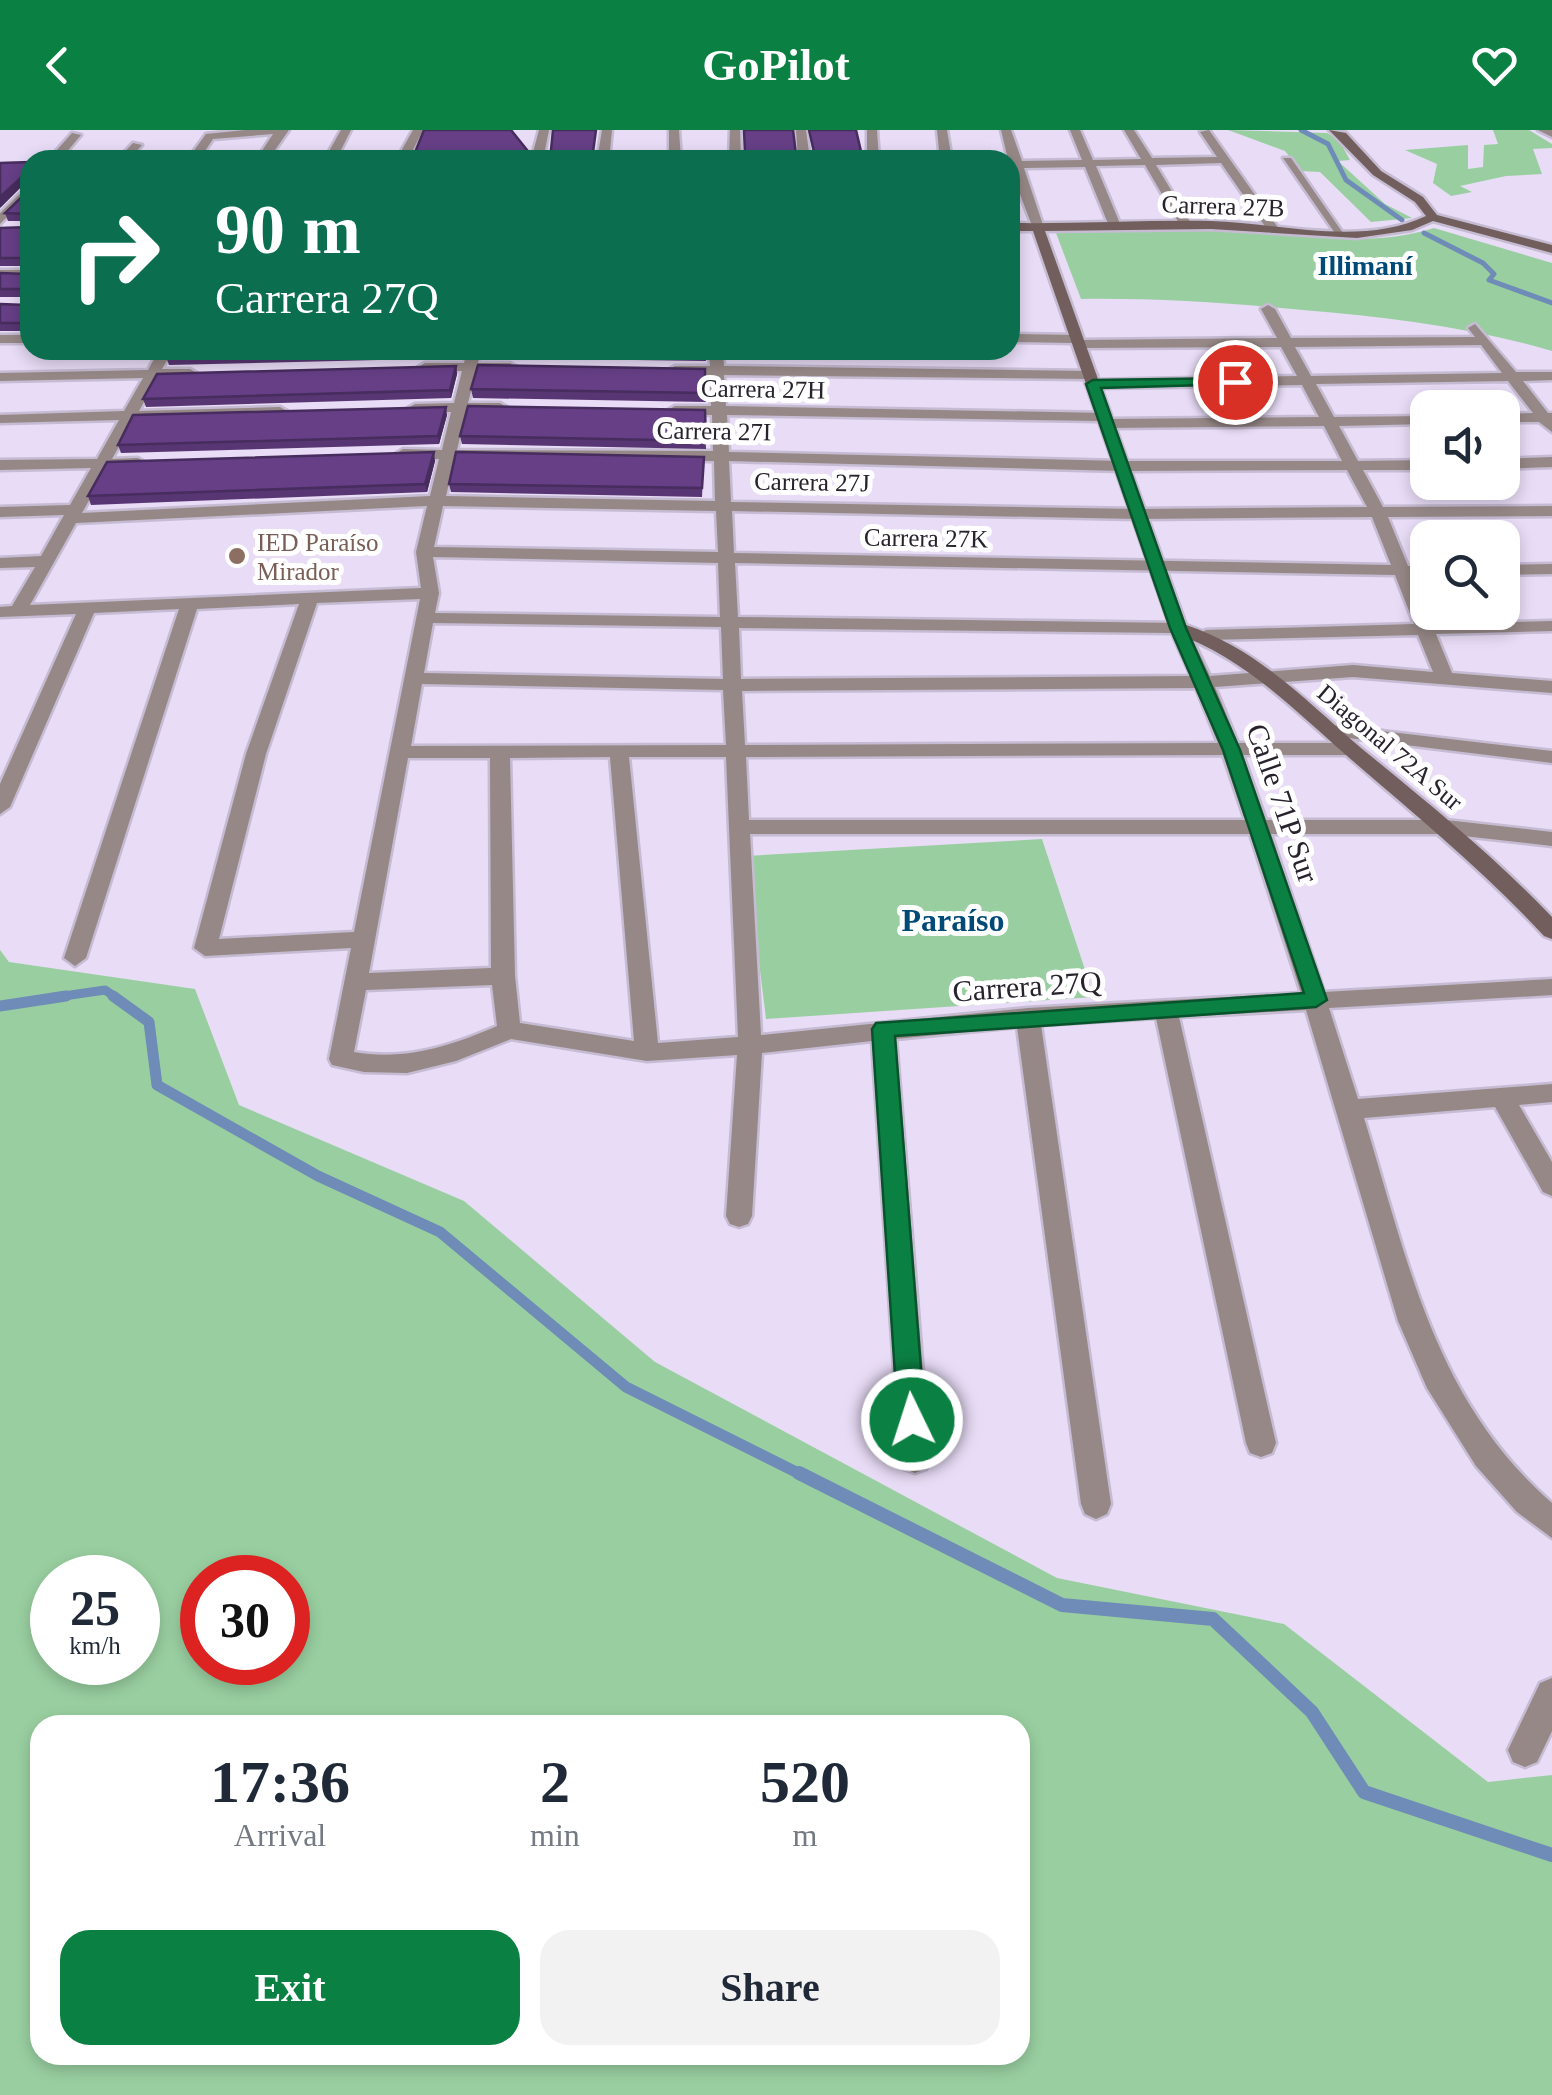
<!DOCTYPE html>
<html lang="en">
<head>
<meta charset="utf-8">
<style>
  :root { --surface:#fff; --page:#f2f2f3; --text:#1f2937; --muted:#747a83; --accent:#0b8043 }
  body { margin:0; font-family:"Times New Roman",serif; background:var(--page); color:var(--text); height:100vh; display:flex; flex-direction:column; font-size:38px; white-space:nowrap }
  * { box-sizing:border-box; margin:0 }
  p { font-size:32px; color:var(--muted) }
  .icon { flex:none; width:55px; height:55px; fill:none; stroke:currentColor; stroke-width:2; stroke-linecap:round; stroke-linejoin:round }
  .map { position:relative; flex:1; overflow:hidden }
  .drawer { position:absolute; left:30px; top:1585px; width:1000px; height:350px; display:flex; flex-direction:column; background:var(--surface); border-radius:30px; box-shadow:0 5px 15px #0003 }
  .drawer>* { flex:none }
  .top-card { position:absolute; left:20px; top:20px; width:1000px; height:210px; border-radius:30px; box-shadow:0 5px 15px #0003; background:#0b6e4f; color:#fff; overflow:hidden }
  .buttons { position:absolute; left:1410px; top:260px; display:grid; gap:20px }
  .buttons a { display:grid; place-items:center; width:110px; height:110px; border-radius:20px; background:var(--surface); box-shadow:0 5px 15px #0003; font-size:50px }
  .speed { position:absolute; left:30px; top:1425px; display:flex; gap:20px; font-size:50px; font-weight:700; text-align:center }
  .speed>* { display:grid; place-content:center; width:130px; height:130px; border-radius:50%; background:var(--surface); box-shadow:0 5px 15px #0003; line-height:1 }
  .speed small { font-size:25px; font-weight:400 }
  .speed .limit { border:15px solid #d22; background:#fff; color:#111 }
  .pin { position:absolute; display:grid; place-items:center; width:85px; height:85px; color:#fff; margin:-42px; border:5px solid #fff; border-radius:50%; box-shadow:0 2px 10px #0007 }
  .me { position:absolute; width:110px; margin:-55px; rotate:356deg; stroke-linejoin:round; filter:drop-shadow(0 0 8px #0008) }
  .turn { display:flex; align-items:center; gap:35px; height:210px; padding:0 30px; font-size:45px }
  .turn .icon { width:130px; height:130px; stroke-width:2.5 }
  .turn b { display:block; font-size:70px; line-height:85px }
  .eta { display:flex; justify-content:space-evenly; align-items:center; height:170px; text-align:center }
  .eta b { font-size:60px; font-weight:700; line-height:70px }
  .cta { display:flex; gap:20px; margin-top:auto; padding:20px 30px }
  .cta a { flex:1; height:115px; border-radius:30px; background:var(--accent); color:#fff; font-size:40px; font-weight:700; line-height:115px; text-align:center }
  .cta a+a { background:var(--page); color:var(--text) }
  header { display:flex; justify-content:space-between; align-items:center; height:130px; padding:0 30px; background:var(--accent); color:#fff; font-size:45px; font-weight:700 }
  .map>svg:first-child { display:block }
  .green { fill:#99cfa0; fill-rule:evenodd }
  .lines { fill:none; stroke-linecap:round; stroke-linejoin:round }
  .stream-far3 { stroke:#6e8cb7; stroke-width:5 }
  .stream-far2 { stroke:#6e8cb7; stroke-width:9 }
  .stream-far1 { stroke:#6e8cb7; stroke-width:11 }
  .stream { stroke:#6e8cb7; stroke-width:14 }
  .street-casing { stroke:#c5bbd2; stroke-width:5 }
  .secondary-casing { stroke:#c5bbd2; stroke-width:5 }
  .street { fill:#968887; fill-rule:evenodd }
  .secondary { fill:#725e5c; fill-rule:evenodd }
  .wall { fill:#583673 }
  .shaded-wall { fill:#472c5e }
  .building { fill:#663f86; stroke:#472c5e; stroke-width:2.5 }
  .route { fill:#0b8043; stroke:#07532c; stroke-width:2.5 }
  .education-dot { fill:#8d6e63; stroke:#fff; stroke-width:4 }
  .labels { text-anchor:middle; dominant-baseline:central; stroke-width:10; stroke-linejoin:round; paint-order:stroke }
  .far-street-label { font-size:25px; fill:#27222c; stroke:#fff }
  .far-education-label { font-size:25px; fill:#785e54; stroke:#fff; text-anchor:start }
  .far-neighbourhood-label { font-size:28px; font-weight:bold; fill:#004a78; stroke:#fff }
  .street-label { font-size:30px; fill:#27222c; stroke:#fff }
  .neighbourhood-label { font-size:32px; font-weight:bold; fill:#004a78; stroke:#fff }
</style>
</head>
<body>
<header><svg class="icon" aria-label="back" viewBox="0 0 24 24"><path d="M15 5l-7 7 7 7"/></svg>GoPilot<svg class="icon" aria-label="heart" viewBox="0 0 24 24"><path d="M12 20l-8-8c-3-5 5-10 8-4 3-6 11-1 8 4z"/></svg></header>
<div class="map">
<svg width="1552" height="1965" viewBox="0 0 1552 1965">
  <rect width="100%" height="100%" fill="#e8dcf6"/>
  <path class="green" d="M1228,0L1327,3L1339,10L1350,30L1338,31L1385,74L1412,88L1371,92L1320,42L1301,41L1285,21Z
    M1493,0H1529L1552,14V18L1533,19L1542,44L1506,46L1460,56L1472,62L1451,66L1433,53L1437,34L1405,20L1468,15V39L1483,37L1484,15L1498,14Z
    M1434,98L1552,133V221C1470,197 1388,187 1303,180C1229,173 1156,168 1081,169L1056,103C1110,102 1165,97 1219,100C1291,103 1363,120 1434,98Z
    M1042,709L1094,867L766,889L746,726Z
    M0,820L9,832L195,859L239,975L464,1071L655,1232L1057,1448L1284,1494L1488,1652L1552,1645V1965H0ZM52,1448H138V1532H52ZM202,1448H288V1532H202ZM40,1595H1020V1925H40Z"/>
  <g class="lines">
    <path class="stream-far3" d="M1301,0L1328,14L1346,50L1402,90
      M1424,103L1483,133L1494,144L1489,150L1552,173"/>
    <path class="stream-far2" d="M50,868L105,860L117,868"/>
    <path class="stream-far1" d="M113,866L149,892L157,955L318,1046L440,1102L626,1257L804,1346
      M0,876L66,866"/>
    <path class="stream" d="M799,1343L1062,1475L1213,1489L1312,1582L1364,1662L1552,1725"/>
    <g class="street-casing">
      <path id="street" d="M245,0H289L268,30H256L273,4L213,9L199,30H187L206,4Z
        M341,0H351L336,30H324Z
        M413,0H423L408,30H396Z
        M539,0H549L543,30H531Z
        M602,0H612L609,30H597Z
        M669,0H679L681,30H669Z
        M730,0H740L741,30H729Z
        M796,0H806L810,30H798Z
        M867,0H877L879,30H867Z
        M937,0H947L952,30H940Z
        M1001,0H1011L1022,31L1082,30L1070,0H1080L1093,30L1141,29L1124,0H1134L1152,28L1217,27L1200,2L1209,0L1279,99L1269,102L1221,33L1156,35L1192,95L1186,99L1180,95L1145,35L1096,36L1121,96L1115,100L1109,96L1085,37L1024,38L1044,98L1034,101L1010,38Z
        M1538,0H1552V7Z
        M72,3L81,5L60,30H48Z
        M133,13L142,15L129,30H117Z
        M1283,28H1291L1345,106H1337Z
        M30,54V64L0,94V83Z
        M0,140H30V148H0Z
        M1268,175L1275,179L1291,208L1475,207L1468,198L1475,194L1516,242H1552V250L1523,251L1548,283H1552V302L1539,292H1502V284L1533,283L1508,251L1316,254L1334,287L1428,286V294L1339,296L1358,331L1428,330V340H1363L1383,377L1552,376V386L1388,387L1408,436H1428V446H1412L1432,494L1552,491V501L1436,504L1452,543L1552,551V563L1353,547L1215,557L1238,613H1351L1361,619L1351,625H1243L1266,690H1446L1552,702V716L1446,704H1271L1324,862L1552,849V865L1329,878L1358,969L1552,954V972L1519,975L1552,1032V1066L1543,1062L1495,977L1364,988C1408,1131 1434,1270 1552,1373V1408L1517,1382L1476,1336L1427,1258L1398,1191L1306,880L1179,887L1276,1313L1272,1323L1261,1327L1250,1323L1246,1313L1156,888L1041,895L1111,1374L1107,1384L1096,1389L1085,1384L1081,1374L1017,897L896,909L930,1329L926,1339L915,1343L904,1339L900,1329L872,911L762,923L752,1086L748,1094L739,1097L730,1094L726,1086L737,925L647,931L511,909L456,931L407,943L364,942L332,935L329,929L351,818L205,826L194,818L246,624L299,474L197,479L86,828L75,836L64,828L179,479L94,483L10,677L0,684V654L76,484L0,487V477L12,476L35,437L0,438V428L41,426L64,385L0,387V377L70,375L91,338L0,340V330L97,329L119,290L0,293V285L124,281L143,248L0,251V243L148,240L159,220H173L162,239H190L197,243L190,247L157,248L139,281L280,277L287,281L280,285L134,290L112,329L138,328L146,333L138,338H107L82,383L430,366L439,329H403L395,324L403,319L442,320L451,282H415L408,278L415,274L454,273L462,241H425L418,237L425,233H464L467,220H481L478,233H510L517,237L510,241H476L468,273H500L507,277L500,281L466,282L457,320L713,321L712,285L675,284L668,280L675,276H711L710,245L675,244L668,240L675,236H710L709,220H723L724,236L1090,241L1097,245L1090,249L724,245L726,276L1105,283L1110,284L1111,289L1319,287L1302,255L1093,258L1086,254L1093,250L1297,246L1281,217L1079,218L1073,213L1010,212V204L1077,205L1083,210L1277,208L1261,179ZM1481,215L1502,243L1311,246L1295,217ZM727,285L1101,291L1102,297L1107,298L1324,296L1342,331H1122L729,322ZM455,329L714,331L715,371L446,366ZM729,331L1122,341L1347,340L1367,377L1138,379L731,372ZM427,376L416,422L421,458L30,475L76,393ZM443,376L716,381L718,422L434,417ZM732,381L1138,389L1372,387L1391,435L734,423ZM433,427L718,433L720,487L435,483L439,463ZM735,433L1395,445L1414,494L1206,500L1197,505L1206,510L1418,505L1433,542L1353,535L1210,546L1187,498L1178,493L738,487ZM420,469L354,802L219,809L266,624L317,473ZM433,493L721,497L723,549L424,543ZM739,498L1172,503L1191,546L741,549ZM422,554L723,560L726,615L411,616ZM1196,558L1218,613L745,615L742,561ZM1223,625L1245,690H749L746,627ZM610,627L634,911L520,893L515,846L510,628ZM629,627H726L738,907L658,913ZM408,628H490L491,838L369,843ZM750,704H1250L1301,863L1028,878L761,905ZM492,855L497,896C451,916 405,931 354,922L366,860Z
        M0,205H30V213H0Z
        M1552,327V337L1502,339V329Z
        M1552,434V444L1502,445V435Z
        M1331,595L1552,621V633L1324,605V597Z
        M1552,1548V1601L1537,1632L1525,1637L1513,1632L1508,1620L1540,1553Z"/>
    </g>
    <g class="secondary-casing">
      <path id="secondary" d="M1329,0L1346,3L1381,41L1423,67L1437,85L1552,115V123L1433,91L1412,100L1357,108L1211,99L1045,101L1186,495C1258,519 1305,570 1361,618C1427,672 1493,725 1552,787V809L1544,806C1483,740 1414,684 1346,625C1290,576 1243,527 1172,502L1033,101H1010V93C1077,94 1144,90 1211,91C1280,93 1361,117 1426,86L1415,72L1373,45Z"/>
    </g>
    <use href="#street" class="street"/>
    <use href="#secondary" class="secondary"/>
  </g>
  <path class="wall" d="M30,32V201H0V174L27,175L29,167H0V143L27,144L29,136H0V98L30,97V91H8L5,83L30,59V51H27L0,78Z
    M465,220L461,228L169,235L166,227Z
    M482,220H706V231L483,228Z
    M456,236L457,244L451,268L146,277L143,269Z
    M705,239L706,272L473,268L471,259Z
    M705,280L706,319L462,314L460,306Z
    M447,285L439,314L121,323L118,315Z
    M704,327L702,367L451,362L449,354Z
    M435,331L427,362L91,375L88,366Z"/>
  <path class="shaded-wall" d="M25,44L27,51L0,78V67Z
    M456,236L457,244L451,268L450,260Z
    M446,277L447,285L439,314L438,306Z
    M434,322L435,331L427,362L425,354Z"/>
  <path class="building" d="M424,0H511L535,30H59L127,26H407L414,25Z
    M553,0H596L593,22L596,26H741L745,23L744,0H793L796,25L810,26L814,22L809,0H856L863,30H550Z
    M30,32V131L27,128H0V98L30,97V84L5,83L30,59V44H25L0,67V33Z
    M30,134V162L27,159H0V143L27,144Z
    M30,165V193H0V174L27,175Z
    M169,220H456L166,227Z
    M489,220H705L706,223Z
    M478,235L705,239V263L471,259Z
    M456,236L450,260L143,269L157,244Z
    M468,276L705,280L706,311L460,306Z
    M446,277L438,306L118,315L133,285Z
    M434,322L425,354L88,366L107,332Z
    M456,322L704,327L702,358L449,354Z"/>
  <path class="route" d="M1235,248L1240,249V254L1101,258L1186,498L1240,620L1327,870L1316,877L895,906L925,1290L921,1298L912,1302L902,1298L898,1290L872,899L876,893L1304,863L1223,620L1170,498L1086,254L1093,250Z"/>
  <circle class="education-dot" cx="237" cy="426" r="10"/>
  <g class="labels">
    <g class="far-street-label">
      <text transform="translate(1223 76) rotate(2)">Carrera 27B</text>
      <text transform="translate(763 259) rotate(1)">Carrera 27H</text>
      <text transform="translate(714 301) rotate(1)">Carrera 27I</text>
      <text transform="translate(812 352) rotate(1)">Carrera 27J</text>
      <text transform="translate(926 408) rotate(1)">Carrera 27K</text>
      <text transform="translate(1390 617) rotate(40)">Diagonal 72A Sur</text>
    </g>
    <g class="far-education-label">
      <text x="257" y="412">IED Paraíso<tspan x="257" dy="29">Mirador</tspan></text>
    </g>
    <g class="far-neighbourhood-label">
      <text x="1365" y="135">Illimaní</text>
    </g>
    <g class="street-label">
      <text transform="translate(1283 673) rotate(71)">Calle 71P Sur</text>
      <text transform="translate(1027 856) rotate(-4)">Carrera 27Q</text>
    </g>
    <g class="neighbourhood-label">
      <text x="953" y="790">Paraíso</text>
    </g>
  </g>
</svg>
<div class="buttons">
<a><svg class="icon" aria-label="sound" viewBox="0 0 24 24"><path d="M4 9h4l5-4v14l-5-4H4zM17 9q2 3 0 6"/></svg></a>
<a><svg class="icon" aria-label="search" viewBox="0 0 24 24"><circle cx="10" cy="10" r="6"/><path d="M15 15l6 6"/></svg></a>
</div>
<div class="speed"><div>25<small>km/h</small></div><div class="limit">30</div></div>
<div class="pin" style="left:1235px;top:252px;background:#d93025"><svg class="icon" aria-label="arrive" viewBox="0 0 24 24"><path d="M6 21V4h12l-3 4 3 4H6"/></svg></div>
<svg class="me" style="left:912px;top:1290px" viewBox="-20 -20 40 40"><circle r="17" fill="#0b8043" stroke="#fff" stroke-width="3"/><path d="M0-11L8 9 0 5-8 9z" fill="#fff"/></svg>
<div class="top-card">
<div class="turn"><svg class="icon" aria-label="right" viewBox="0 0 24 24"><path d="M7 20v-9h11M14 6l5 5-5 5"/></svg><div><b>90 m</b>Carrera 27Q</div></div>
</div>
<section class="drawer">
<div class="eta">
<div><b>17:36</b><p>Arrival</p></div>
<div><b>2</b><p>min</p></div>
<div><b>520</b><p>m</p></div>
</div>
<div class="cta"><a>Exit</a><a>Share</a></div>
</section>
</div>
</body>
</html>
